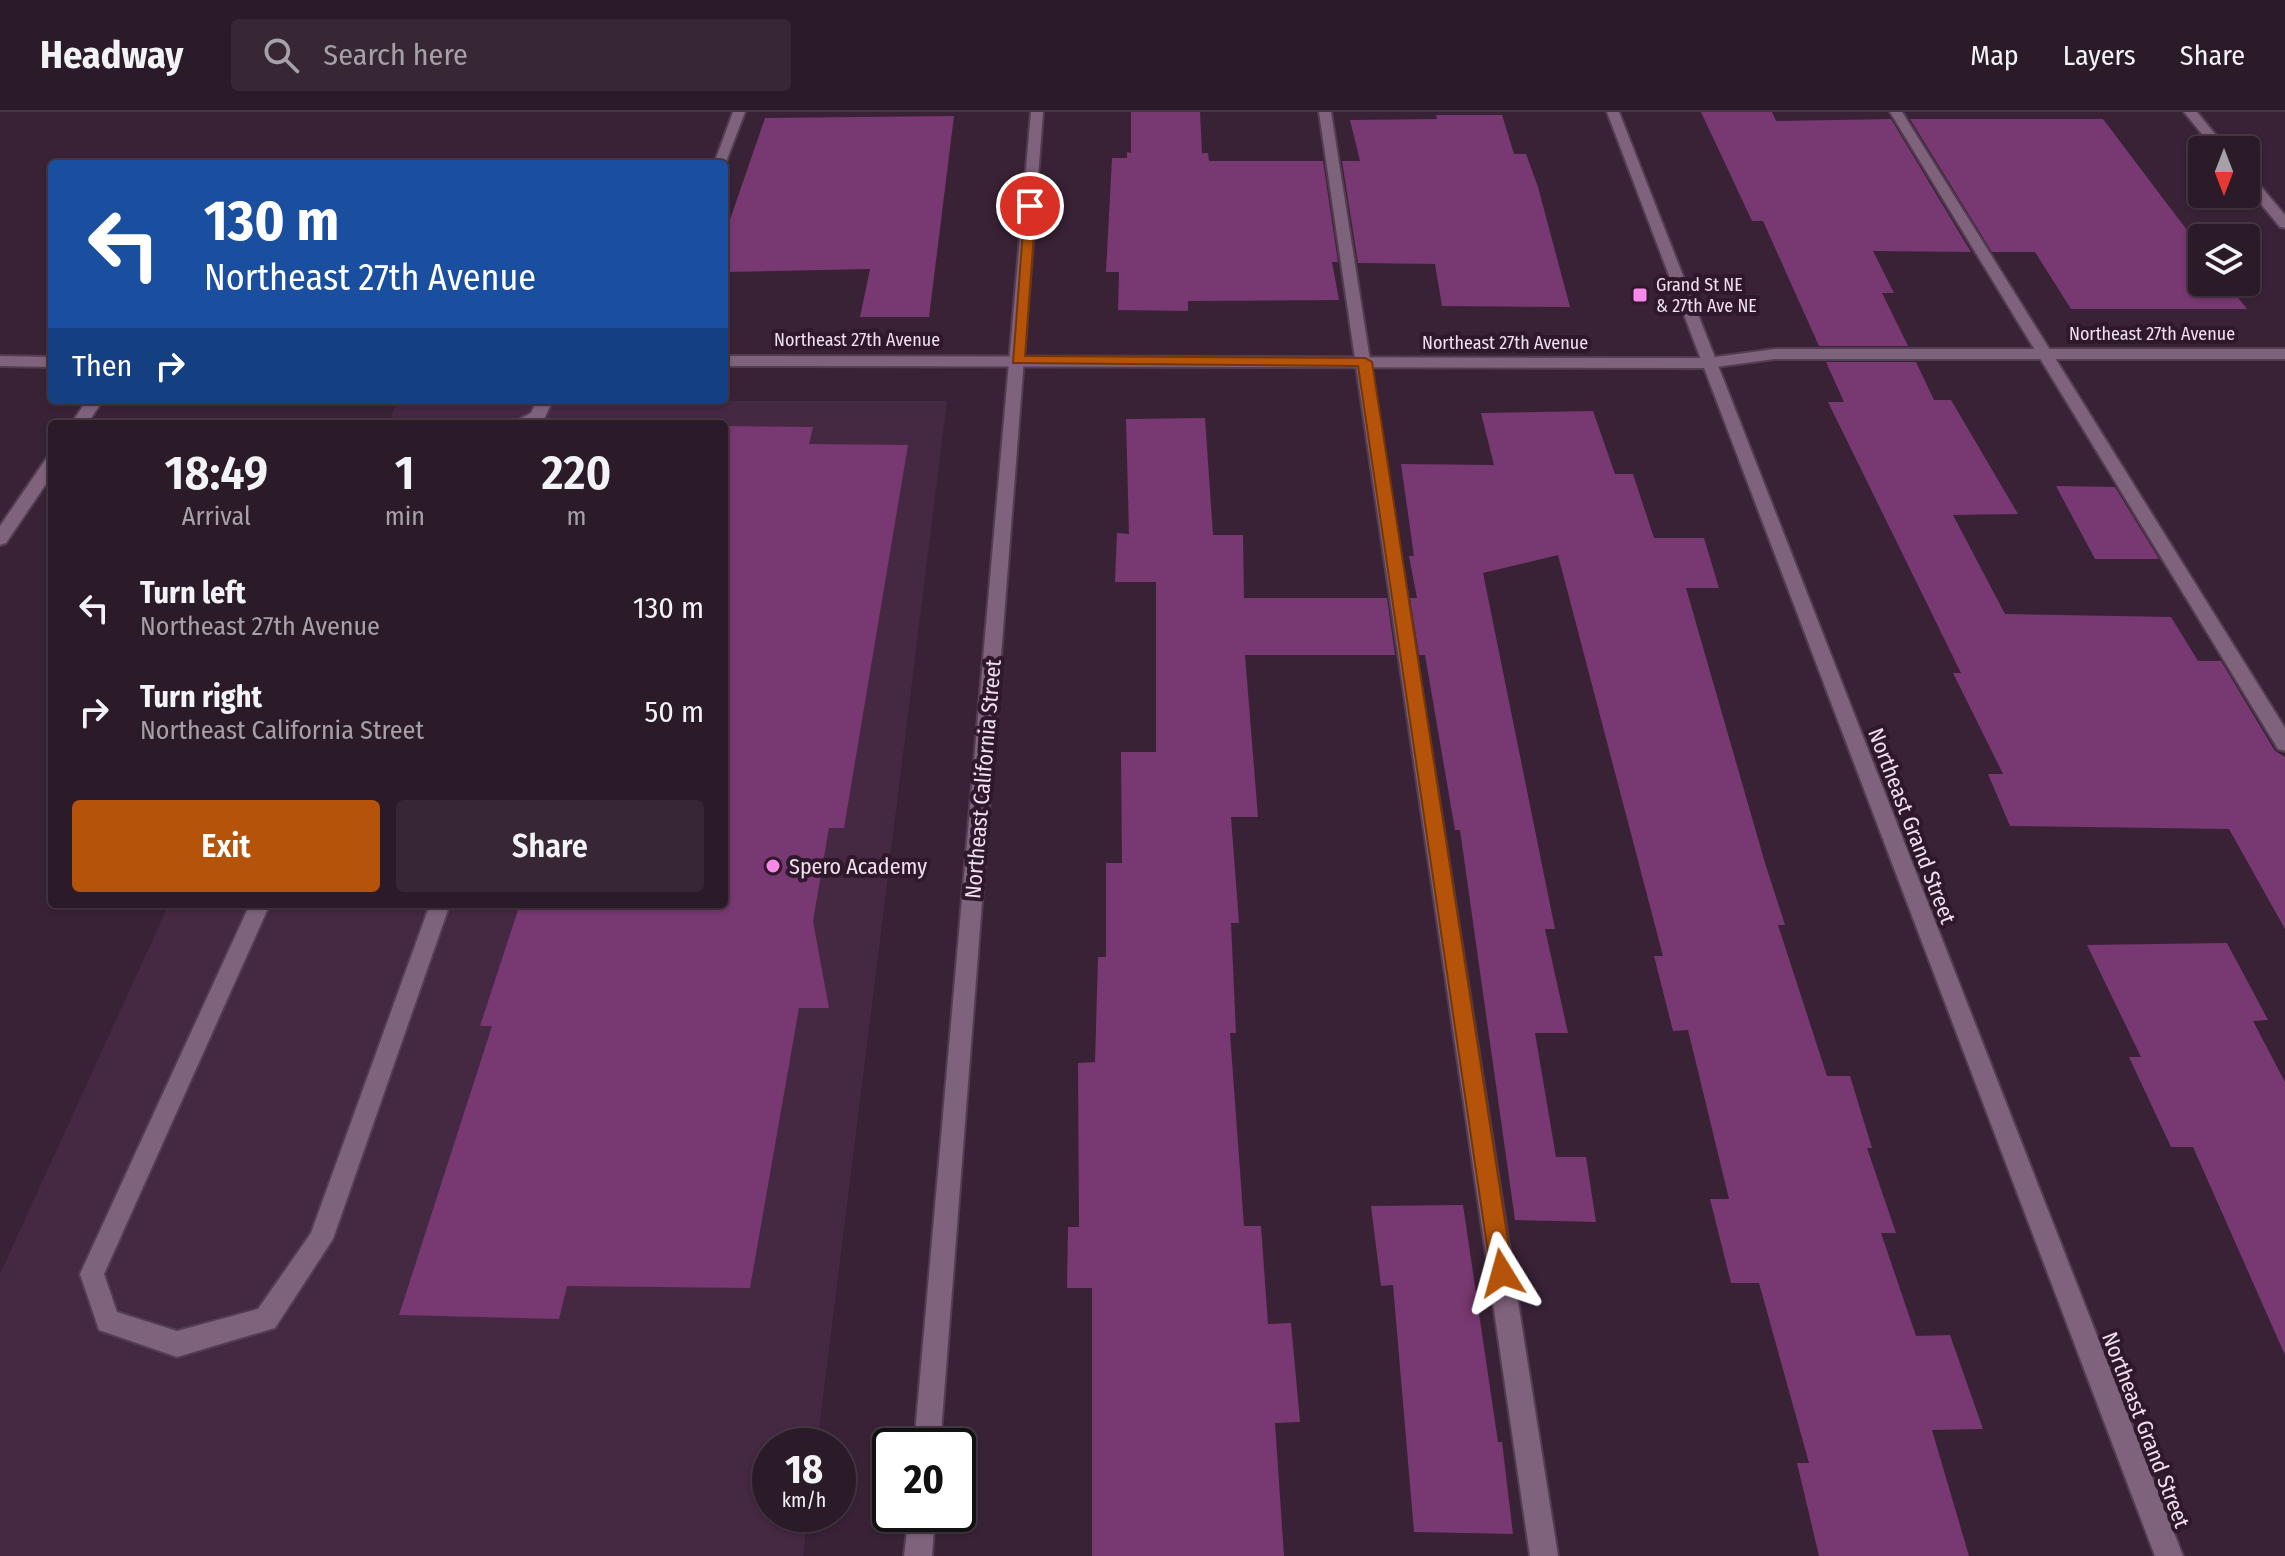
<!DOCTYPE html>
<html lang="en">
<head>
<meta charset="utf-8">
<style>
  :root { --surface:#2b1a28; --page:#372734; --text:#f1f3f6; --muted:#a6a1a8; --line:#473845; --accent:#b45309 }
  body { margin:0; font-family:"Fira Sans Condensed",sans-serif; background:var(--page); color:var(--text); height:100vh; display:flex; flex-direction:column; font-size:30px; white-space:nowrap }
  * { box-sizing:border-box; margin:0 }
  p { font-size:26px; color:var(--muted) }
  .icon { flex:none; width:44px; height:44px; fill:none; stroke:currentColor; stroke-width:2; stroke-linecap:round; stroke-linejoin:round }
  .map { position:relative; flex:1; overflow:hidden }
  .side { position:absolute; left:48px; top:308px; width:680px; height:488px; display:flex; flex-direction:column; background:var(--surface); border-radius:8px; box-shadow:0 2px 6px #0004,0 0 0 2px var(--line) }
  .side>* { flex:none }
  .hud { position:absolute; left:48px; top:48px; width:680px; height:244px; border-radius:8px; box-shadow:0 2px 6px #0004,0 0 0 2px var(--line); background:#1a4fa0; color:#fff; overflow:hidden }
  .needle { width:52px; rotate:180deg }
  .fabs { position:absolute; left:2188px; top:24px; display:grid; gap:16px }
  .fabs a { display:grid; place-items:center; width:72px; height:72px; border-radius:8px; background:var(--surface); box-shadow:0 2px 6px #0004,0 0 0 2px var(--line); font-size:40px }
  .speed { position:absolute; left:752px; top:1316px; display:flex; gap:16px; font-size:40px; font-weight:700; text-align:center }
  .speed>* { display:grid; place-content:center; width:104px; height:104px; border-radius:50%; background:var(--surface); box-shadow:0 2px 6px #0004,0 0 0 2px var(--line); line-height:1 }
  .speed small { font-size:20px; font-weight:400 }
  .speed .limit { border:4px solid #111; border-radius:12px; background:#fff; color:#111 }
  .pin { position:absolute; display:grid; place-items:center; width:68px; height:68px; color:#fff; margin:-34px; border:4px solid #fff; border-radius:50%; box-shadow:0 2px 8px #0007 }
  .me { position:absolute; width:88px; margin:-44px; rotate:352deg; stroke-linejoin:round; filter:drop-shadow(0 0 6px #0008) }
  .turn { display:flex; align-items:center; gap:28px; height:168px; padding:0 24px; font-size:36px }
  .turn .icon { width:104px; height:104px; stroke-width:2.5 }
  .turn b { display:block; font-size:56px; line-height:68px }
  .then { display:flex; align-items:center; height:76px; padding:0 24px; background:#0003; gap:16px; font-size:30px }
  .eta { display:flex; justify-content:space-evenly; align-items:center; height:136px; text-align:center }
  .eta b { font-size:48px; font-weight:600; line-height:56px }
  .action { display:flex; gap:16px; margin-top:auto; padding:16px 24px }
  .action a { flex:1; height:92px; border-radius:8px; background:var(--accent); color:#fff; font-size:32px; font-weight:600; line-height:92px; text-align:center }
  .action a+a { background:var(--page); color:var(--text) }
  ul { padding:0; list-style:none }
  li { display:flex; align-items:center; gap:24px; height:104px; padding:0 24px }
  li div { flex:1 }
  li b { display:block; font-size:30px }
  li em { font-style:normal }
  header { display:flex; align-items:center; gap:48px; box-sizing:border-box; height:112px; padding:0 40px; background:var(--surface); border-bottom:2px solid var(--line) }
  header strong { font-size:38px }
  nav { display:flex; gap:44px; margin-inline-start:auto; font-size:28px }
  .search { width:560px; height:72px; background:var(--page); display:flex; align-items:center; gap:20px; box-sizing:border-box; padding:0 28px; border-radius:8px; color:var(--muted); font-size:30px }
  .map>svg:first-child { display:block }
  .built { fill:#452841 }
  .building { fill:#783871 }
  .lines { fill:none; stroke-linecap:round; stroke-linejoin:round }
  .service-casing { stroke:#533d50; stroke-width:4 }
  .minor-casing { stroke:#533d50; stroke-width:4 }
  .tertiary-casing { stroke:#533d50; stroke-width:4 }
  .service { fill:#7f627b; fill-rule:evenodd }
  .minor { fill:#7f627b; fill-rule:evenodd }
  .tertiary { fill:#7f627b; fill-rule:evenodd }
  .route { fill:#b45309; stroke:#753606; stroke-width:2 }
  .poi-dot { fill:#f888ea; stroke:#2f182c; stroke-width:3 }
  .labels { text-anchor:middle; dominant-baseline:central; stroke-width:8; stroke-linejoin:round; paint-order:stroke }
  .far-poi-label { font-size:18px; fill:#f0e0ed; stroke:#2f182c; text-anchor:start }
  .far-street-label { font-size:18px; fill:#f0e0ed; stroke:#2f182c }
  .street-label { font-size:22px; fill:#f0e0ed; stroke:#2f182c }
  .poi-label { font-size:22px; fill:#f0e0ed; stroke:#2f182c; text-anchor:start }
</style>
</head>
<body>
<header>
<strong>Headway</strong>
<div class="search"><svg class="icon" aria-label="search" viewBox="0 0 24 24"><circle cx="10" cy="10" r="6"/><path d="M15 15l6 6"/></svg>Search here</div>
<nav><a>Map</a><a>Layers</a><a>Share</a></nav>
</header>
<div class="map">
<svg width="2285" height="1444" viewBox="0 0 2285 1444">
  <rect width="100%" height="100%" fill="#392236"/>
  <path class="built" d="M398,289H947L817,1334H770V1402H808L803,1444H0V1162L169,792H724V312H388Z"/>
  <path class="building" d="M1131,0H1200L1202,41H1208L1209,49H1323L1338,150H1332L1339,188L1188,189V199L1118,198L1119,160H1106L1112,46H1127V40L1131,41Z
    M1701,0H1772L1776,9L1891,7L1971,140L1873,139L1894,181H1882L1908,234H1819L1763,109H1752Z
    M1436,3H1502L1514,42H1526L1538,75L1570,195L1442,194L1435,152L1358,151L1342,49H1360L1350,8L1437,7Z
    M954,4L929,205H860L870,157L724,160V125L765,6Z
    M1910,7H2103L2202,138V170H2226L2247,197H2071L2035,140H1992Z
    M1826,250H1916L1934,288H1951L2018,402L1953,403L2005,502L2171,505L2198,549H2221L2275,639L2285,645V817L2229,717L2010,714L1988,662H2003L1953,561H1961L1828,290H1844Z
    M1593,299L1615,362H1633L1654,426H1704L1719,476H1686L1765,751L1785,813H1778L1827,964H1850L1872,1036H1867L1896,1121H1881L1916,1224L1950,1223L1983,1317L1932,1318L1969,1444H1819L1797,1351H1809L1759,1171H1731L1710,1087H1729L1688,918L1673,919L1654,844H1663L1558,443L1483,461L1555,817H1545L1568,921H1535L1556,1045H1586L1596,1110L1515,1108L1460,718H1455L1425,543H1419L1410,486H1417L1409,444H1414L1401,352L1494,353L1481,301Z
    M1205,306L1213,423H1243L1244,486H1387L1395,543H1245L1258,705H1231L1239,811H1231L1236,921H1230L1244,1114H1261L1268,1212L1291,1211L1300,1310L1275,1311L1284,1444H1092V1176H1067L1068,1115H1079L1078,951L1095,950L1098,845H1106V751H1122L1121,640H1156V470H1115L1117,421L1129,422L1126,307Z
    M724,314L813,315L809,332L908,333L844,716H829L813,809L829,896H799L750,1176L567,1174L559,1207L399,1203L492,914H480L520,792H724Z
    M2056,374L2115,375L2159,447H2095Z
    M2227,831L2268,908L2253,909L2285,970V1243L2193,1035H2171L2129,945H2141L2087,833Z
    M1463,1093L1498,1330H1502L1513,1422L1414,1420L1393,1173L1381,1174L1371,1094Z"/>
  <g class="lines">
    <g class="service-casing">
      <path id="service" d="M733,0H745L724,55V52H714Z
        M1319,0H1331L1558,1444H1530Z
        M1890,0H1902L2285,616V639L2278,637Z
        M87,288H103L87,312H71Z
        M537,288H553L544,307L532,312H510L531,301Z
        M52,346V363L6,431L0,433V414L46,347Z
        M250,792H270L104,1162L117,1200L177,1219L258,1197L311,1121L430,792H450L333,1127L275,1216L177,1245L99,1218L80,1162Z"/>
    </g>
    <g class="minor-casing">
      <path id="minor" d="M1031,0H1043L940,1334H914Z
        M1607,0H1619L2183,1444H2155Z
        M2184,0H2197L2228,38H2215Z
        M2246,62L2251,63L2285,103V116L2280,115L2246,74Z
        M909,1402H935L932,1444H904Z"/>
    </g>
    <g class="tertiary-casing">
      <path id="tertiary" d="M1775,237H2285V247H1775L1708,256L724,254V244L1708,246Z
        M0,244L52,245V255L0,254Z"/>
    </g>
    <use href="#service" class="service"/>
    <use href="#minor" class="minor"/>
    <use href="#tertiary" class="tertiary"/>
  </g>
  <path class="route" d="M1025,91L1036,94L1025,244L1365,246L1372,250L1513,1161L1510,1169L1502,1172L1494,1169L1491,1161L1358,254L1013,251Z"/>
  <g class="poi-dot">
    <rect x="1632" y="175" width="16" height="16" rx="4"/>
    <circle cx="773" cy="754" r="8"/>
  </g>
  <g class="labels">
    <g class="far-poi-label">
      <text x="1656" y="173">Grand St NE<tspan x="1656" dy="21">&amp; 27th Ave NE</tspan></text>
    </g>
    <g class="far-street-label">
      <text x="2152" y="222">Northeast 27th Avenue</text>
      <text x="857" y="228">Northeast 27th Avenue</text>
      <text x="1505" y="231">Northeast 27th Avenue</text>
    </g>
    <g class="street-label">
      <text transform="translate(983 667) rotate(-85)">Northeast California Street</text>
      <text transform="translate(1912 714) rotate(69)">Northeast Grand Street</text>
      <text transform="translate(2146 1318) rotate(69)">Northeast Grand Street</text>
    </g>
    <g class="poi-label">
      <text x="789" y="754">Spero Academy</text>
    </g>
  </g>
</svg>
<div class="fabs">
<a><svg class="needle" viewBox="-14 -14 28 28"><path d="M0-13l5 13h-10z" fill="#e53935"/><path d="M0 13l5-13h-10z" fill="#a6a1a8"/></svg></a>
<a><svg class="icon" aria-label="layers" viewBox="0 0 24 24"><path d="M12 4l9 5-9 5-9-5zM3 14l9 5 9-5"/></svg></a>
</div>
<div class="speed"><div>18<small>km/h</small></div><div class="limit">20</div></div>
<div class="pin" style="left:1030px;top:94px;background:#d93025"><svg class="icon" aria-label="arrive" viewBox="0 0 24 24"><path d="M6 21V4h12l-3 4 3 4H6"/></svg></div>
<svg class="me" style="left:1502px;top:1161px" viewBox="-20 -20 40 40"><path d="M0-17L14 15 0 8-14 15z" fill="#b45309" stroke="#fff" stroke-width="4"/></svg>
<div class="hud">
<div class="turn"><svg class="icon" aria-label="left" viewBox="0 0 24 24"><path d="M17 20v-9H6M10 6l-5 5 5 5"/></svg><div><b>130 m</b>Northeast 27th Avenue</div></div>
<div class="then">Then<svg class="icon" aria-label="right" viewBox="0 0 24 24"><path d="M7 20v-9h11M14 6l5 5-5 5"/></svg></div>
</div>
<section class="side">
<div class="eta">
<div><b>18:49</b><p>Arrival</p></div>
<div><b>1</b><p>min</p></div>
<div><b>220</b><p>m</p></div>
</div>
<ul>
<li><svg class="icon" aria-label="left" viewBox="0 0 24 24"><path d="M17 20v-9H6M10 6l-5 5 5 5"/></svg><div><b>Turn left</b><p>Northeast 27th Avenue</p></div><em>130 m</em></li>
<li><svg class="icon" aria-label="right" viewBox="0 0 24 24"><path d="M7 20v-9h11M14 6l5 5-5 5"/></svg><div><b>Turn right</b><p>Northeast California Street</p></div><em>50 m</em></li>
</ul>
<div class="action"><a>Exit</a><a>Share</a></div>
</section>
</div>
</body>
</html>
